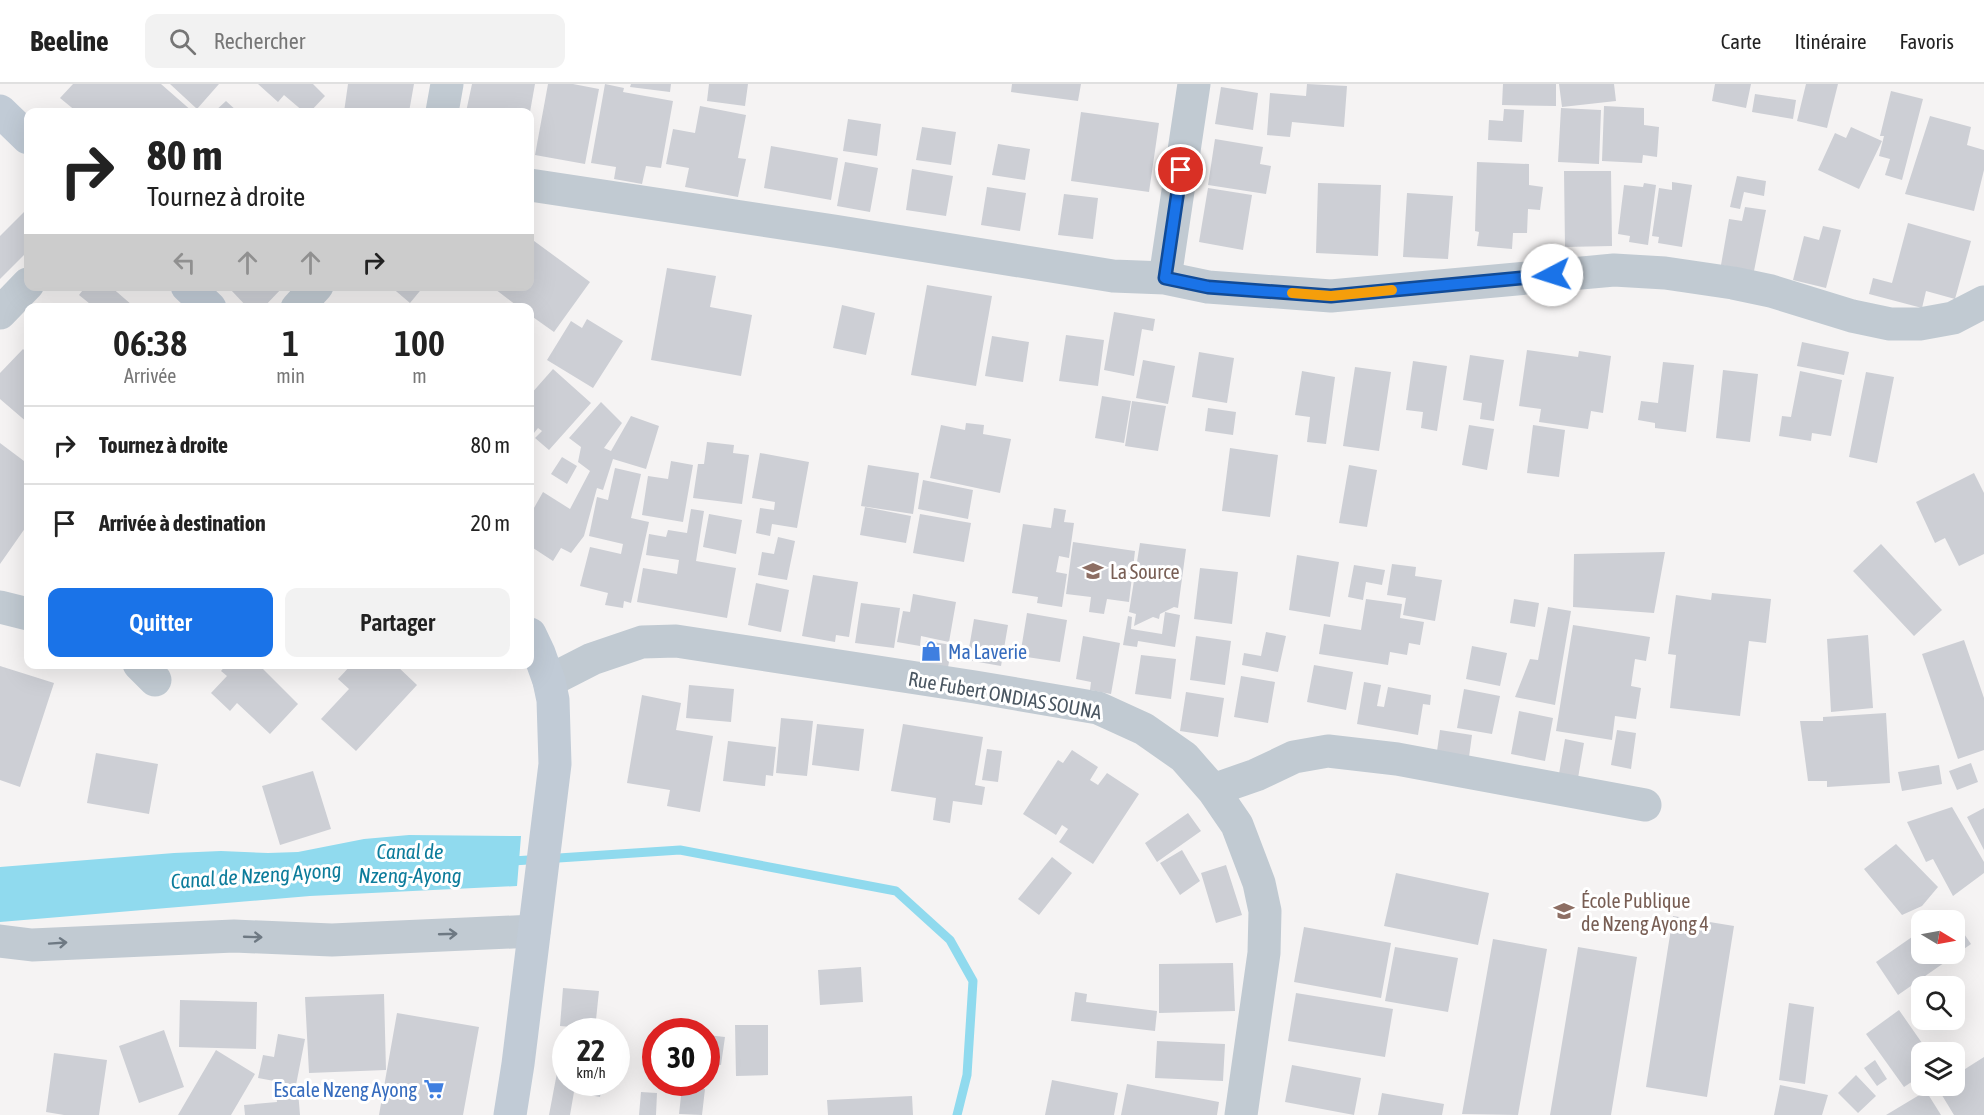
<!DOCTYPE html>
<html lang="fr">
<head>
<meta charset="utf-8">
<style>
  :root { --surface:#fff; --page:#f2f2f2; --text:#222; --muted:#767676; --line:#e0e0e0; --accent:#1a73e8 }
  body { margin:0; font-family:"Asap Condensed",sans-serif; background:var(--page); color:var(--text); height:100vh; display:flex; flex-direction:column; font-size:22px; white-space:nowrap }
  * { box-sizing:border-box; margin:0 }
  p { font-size:20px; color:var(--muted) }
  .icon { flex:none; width:33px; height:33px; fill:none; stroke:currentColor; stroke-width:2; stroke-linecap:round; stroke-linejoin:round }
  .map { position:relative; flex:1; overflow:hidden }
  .details { position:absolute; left:24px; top:219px; width:510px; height:366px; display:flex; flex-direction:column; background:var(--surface); border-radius:12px; box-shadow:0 6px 24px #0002 }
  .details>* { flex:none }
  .hud { position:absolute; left:24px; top:24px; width:510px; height:183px; border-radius:12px; box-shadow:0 6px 24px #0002; background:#fff; color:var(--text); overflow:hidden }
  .needle { width:39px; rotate:100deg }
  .buttons { position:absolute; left:1911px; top:826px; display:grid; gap:12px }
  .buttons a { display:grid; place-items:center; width:54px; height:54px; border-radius:12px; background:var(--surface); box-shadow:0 6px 24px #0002; font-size:30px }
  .speed { position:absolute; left:552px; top:934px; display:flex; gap:12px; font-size:30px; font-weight:700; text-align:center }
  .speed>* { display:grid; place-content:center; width:78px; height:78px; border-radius:50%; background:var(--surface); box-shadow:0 6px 24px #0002; line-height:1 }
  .speed small { font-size:15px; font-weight:400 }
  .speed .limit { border:9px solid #d22; background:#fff; color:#111 }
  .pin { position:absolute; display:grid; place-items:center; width:51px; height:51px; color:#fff; margin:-26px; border:3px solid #fff; border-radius:50%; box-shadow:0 2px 6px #0007 }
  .me { position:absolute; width:66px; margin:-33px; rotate:265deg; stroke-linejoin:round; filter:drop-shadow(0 0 4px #0008) }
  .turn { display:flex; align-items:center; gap:21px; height:126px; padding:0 24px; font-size:27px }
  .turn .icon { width:78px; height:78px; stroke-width:2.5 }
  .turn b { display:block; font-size:42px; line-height:51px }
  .lanes { display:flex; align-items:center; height:57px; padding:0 24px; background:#0003; justify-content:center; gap:30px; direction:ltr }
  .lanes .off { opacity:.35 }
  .eta { display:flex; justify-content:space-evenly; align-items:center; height:102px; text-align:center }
  .eta b { font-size:36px; font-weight:600; line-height:42px }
  .button { display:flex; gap:12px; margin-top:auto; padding:12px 24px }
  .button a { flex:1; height:69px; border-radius:12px; background:var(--accent); color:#fff; font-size:24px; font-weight:600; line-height:69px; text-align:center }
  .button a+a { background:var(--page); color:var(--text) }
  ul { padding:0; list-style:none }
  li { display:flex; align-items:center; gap:18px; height:78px; padding:0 24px; border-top:2px solid var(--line) }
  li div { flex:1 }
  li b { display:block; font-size:22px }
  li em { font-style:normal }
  header { display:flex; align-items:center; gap:36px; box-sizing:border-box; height:84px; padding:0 30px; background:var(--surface); border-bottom:2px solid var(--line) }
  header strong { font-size:28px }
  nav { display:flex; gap:33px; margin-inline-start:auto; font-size:21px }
  .search { width:420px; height:54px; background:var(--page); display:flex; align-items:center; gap:15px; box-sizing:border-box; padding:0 21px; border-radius:12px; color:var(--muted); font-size:22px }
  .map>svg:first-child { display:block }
  .water { fill:#90daee }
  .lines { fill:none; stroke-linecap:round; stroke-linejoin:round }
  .stream { stroke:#90daee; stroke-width:9 }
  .building { fill:#cdcfd5 }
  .minor { stroke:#c1cad2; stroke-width:33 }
  .secondary { stroke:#c1cbd6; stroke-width:33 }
  .oneway { stroke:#6e7983 }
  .route-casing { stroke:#114b97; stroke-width:15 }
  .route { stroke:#1a73e8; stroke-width:10 }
  .slow { stroke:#f59e0b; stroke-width:10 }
  .labels { text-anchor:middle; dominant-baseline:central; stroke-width:6; stroke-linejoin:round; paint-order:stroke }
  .education-label { font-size:20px; fill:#785e54; stroke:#fff; text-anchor:start }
  .shop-label { font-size:20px; fill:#366cbe; stroke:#fff; text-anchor:start }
  .street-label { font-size:20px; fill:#4a5661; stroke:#fff }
  .water-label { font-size:21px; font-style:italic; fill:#0c7c9b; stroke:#fff }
</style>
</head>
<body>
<header>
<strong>Beeline</strong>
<div class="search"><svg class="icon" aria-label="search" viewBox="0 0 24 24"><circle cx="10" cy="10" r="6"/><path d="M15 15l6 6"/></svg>Rechercher</div>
<nav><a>Carte</a><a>Itinéraire</a><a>Favoris</a></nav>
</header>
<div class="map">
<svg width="1984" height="1031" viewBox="0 0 1984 1031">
  <rect width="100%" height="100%" fill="#f5f3f3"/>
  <path class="water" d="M409,751L521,752L517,802L310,812L0,838V783L174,769L221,767L268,769L298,768L364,755Z"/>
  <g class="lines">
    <path class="stream" d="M513,777L680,766L896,807L950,856L973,897L967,991L957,1031"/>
  </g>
  <path class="building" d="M73,0H161L193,28H77L60,14Z
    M170,0H219L197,25Z
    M258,0H313L325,12L310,28H304L284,11L278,18Z
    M348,0H414L409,28H344Z
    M472,0H535L530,28H466Z
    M548,0H573L599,5L585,80L535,71Z
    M605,0L624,4L623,8L673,17L661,84L646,82L642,100L614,95L616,83L591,79Z
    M631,0H671L670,8L630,3Z
    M709,0H748L745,22L707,17Z
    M1012,0H1081L1078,17L1011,8Z
    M1307,0L1347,2L1344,43L1292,38L1290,53L1267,51L1270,9L1306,12Z
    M1503,0H1556V22L1502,21Z
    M1559,0H1614L1616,17L1562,23Z
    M1715,0H1751L1746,24L1712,17Z
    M1806,0H1838L1827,44L1797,37Z
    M1221,3L1258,9L1253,46L1215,40Z
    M1891,7L1923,15L1902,96L1885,91L1890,75L1879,72L1884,52H1880Z
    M1755,10L1796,16L1793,35L1752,28Z
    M226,17L238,28H214Z
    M700,22L746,31L738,74L746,75L738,113L685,103L689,84L666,80L673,45L695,49Z
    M1604,22L1644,24V41L1659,43L1657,73L1643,71L1642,79L1602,77Z
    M1561,24L1601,26L1599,80L1558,78Z
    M1504,25L1524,26L1522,58L1488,56L1489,36L1503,37Z
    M1081,28L1159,39L1149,108L1071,97Z
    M1930,32L1971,43L1967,61L1984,66V86L1974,127L1905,110Z
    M848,35L881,40L877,72L843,67Z
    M922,43L956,48L951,81L916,76Z
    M1851,43L1882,57L1859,105L1818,86L1835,49L1846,54Z
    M1215,55L1263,63L1260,80L1271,82L1266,110L1208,101Z
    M998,60L1030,65L1025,96L992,91Z
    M771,62L838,74L831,116L764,104Z
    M845,78L878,84L870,128L837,122Z
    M1477,78L1529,80V101L1543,103L1540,126L1528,125L1527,149H1513L1512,165L1477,162L1479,148L1475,147Z
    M912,85L953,92L946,132L906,126Z
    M1564,87H1611L1612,162L1565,163Z
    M1737,92L1766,97L1764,112L1744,108L1740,125L1730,123Z
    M1672,98L1692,101L1682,163L1658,159L1659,153L1652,152L1659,104L1672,106Z
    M1318,99L1381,101L1378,172L1316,169Z
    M1644,99L1656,101L1648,161L1629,158L1630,152L1618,150L1624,101L1643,103Z
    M987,103L1026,109L1020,147L981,141Z
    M1208,104L1252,111L1243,166L1199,158Z
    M1407,109L1453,112L1448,175L1403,173Z
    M1064,110L1098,114L1093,155L1058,151Z
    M1745,123L1766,126L1754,187L1721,181L1729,135L1742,137Z
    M27,125L28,127V167L0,195V152Z
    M1908,139L1971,157L1955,215L1926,207L1922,224L1869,210L1873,194L1892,199Z
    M1823,142L1841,146L1826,204L1793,196L1804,152L1819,156Z
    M530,154L590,198L554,248L530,231V224H520L491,202H530Z
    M667,184L716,192L710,223L752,231L741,292L651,276Z
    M927,201L992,212L976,302L911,291Z
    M86,202H110L132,221L130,224H95L79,211Z
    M235,202H280L282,204L263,224H248L231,206Z
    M390,202H424L410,219Z
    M842,221L875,229L866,271L833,264Z
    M1114,228L1155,235L1153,247L1142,245L1134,292L1104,286Z
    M587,235L623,257L593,304L547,276L571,237L582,244Z
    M1066,251L1104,256L1098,302L1059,297Z
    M992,252L1029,258L1023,298L985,292Z
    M1802,258L1849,268L1844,291L1797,282Z
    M23,265L28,270V339L0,315V289Z
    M1527,266L1578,273L1579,267L1611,272L1603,329L1591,327L1588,345L1539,338L1541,325L1519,322Z
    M1199,268L1234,274L1227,319L1192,313Z
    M1470,271L1504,276L1494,337L1480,335L1482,319L1463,316Z
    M1143,276L1175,282L1168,320L1136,314Z
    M1413,277L1447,282L1437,347L1421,344L1423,328L1406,326Z
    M1663,278L1694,281L1686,348L1655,344V339L1638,336L1641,317L1658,319Z
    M1355,283L1391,288L1379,367L1343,362Z
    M553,285L591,319L549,366L535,354L542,347L538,344L530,354V311Z
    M1723,286L1758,290L1750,358L1716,354Z
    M1302,287L1335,293L1326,360L1307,358L1310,333L1295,331Z
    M1800,287L1842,296L1831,352L1812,349L1811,357L1779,352L1782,332L1791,333Z
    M1866,288L1894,293L1877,379L1849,373Z
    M1102,312L1131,317L1124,359L1095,354Z
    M1132,317L1166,322L1158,367L1125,362Z
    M601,318L622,339L604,364L611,367L631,332L659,342L646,385L613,375L603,406L597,404L584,452L571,469L561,464L553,477L530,462V431L543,408L570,425L590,387L578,378L581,363L569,354Z
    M1208,324L1236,328L1233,351L1205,347Z
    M966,339L984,341L983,350L1011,355L1000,409L930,394L941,341L965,346Z
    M1469,341L1494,345L1487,386L1462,381Z
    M1533,341L1565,346L1559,393L1527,389Z
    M707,358L734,361L733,369L749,371L742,420L693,414L698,380H704Z
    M0,359L28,380V440L0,480Z
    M1230,364L1278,371L1270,433L1222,427Z
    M760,369L809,378L797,444L772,440L770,452L756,449L760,424L774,426L775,418L752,414Z
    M562,373L577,382L567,400L551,390Z
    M671,377L693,381L683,438L642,431L648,392L668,395Z
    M868,381L919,389L913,430L861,422Z
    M1349,381L1377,386L1367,443L1339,439Z
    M615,384L641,390L631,434L649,438L631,519L624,517L623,524L605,521L608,509L580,502L590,463L621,470L623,460L589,452L597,413L608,416Z
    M1974,389L1984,409V470L1959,482L1945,454L1935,459L1916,418Z
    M923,396L973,406L968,435L918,425Z
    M865,423L911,432L906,459L860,451Z
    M1054,424L1066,426L1064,438L1074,439L1069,474L1059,472L1056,488L1067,490L1062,523L1037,519L1038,513L1012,509L1023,440L1051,444Z
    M691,425L704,427L696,477L736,484L727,534L637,518L643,484L677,490L679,476L646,471L649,450L666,453L668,446L687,449Z
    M709,430L742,436L736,470L703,463Z
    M920,430L971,439L964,478L913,469Z
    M778,453L795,457L787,496L758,491L762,468L774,470Z
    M1073,458L1135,467L1129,518L1107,515L1104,530L1089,528L1091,513L1066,510Z
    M1140,459L1186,465L1178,524L1174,523L1160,530L1159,535L1153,533L1134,542L1136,530L1129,528Z
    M1881,460L1942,526L1914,552L1853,487Z
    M1665,468L1654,529L1573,523L1574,470Z
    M1297,471L1339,478L1330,533L1289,526Z
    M1392,480L1416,483L1415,492L1442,496L1435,537L1403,531L1406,514L1387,511Z
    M1354,481L1385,486L1382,501L1366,498L1363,516L1348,513Z
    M1200,484L1238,488L1232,540L1194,535Z
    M813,491L858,498L849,553L836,551L835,558L802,552Z
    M756,499L789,506L781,548L748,541Z
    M1712,509L1771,515L1766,559L1749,557L1740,632L1670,624L1676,571L1668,570L1676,511L1711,516Z
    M913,510L956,518L949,558L921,552L920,562L897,558L903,527L910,528Z
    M1366,515L1402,520L1400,534L1424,538L1420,561L1409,559L1407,571L1390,568L1388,581L1319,570L1324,540L1361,546Z
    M1514,515L1539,519L1535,543L1510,539Z
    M861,519L900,524L894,564L855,559Z
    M1548,523L1571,527L1555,621L1515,613L1530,575L1538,576Z
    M1165,528L1180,531L1175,563L1138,557L1137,563L1123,561L1128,532L1132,533L1131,545L1162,550Z
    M1027,529L1067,536L1060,578L1020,572Z
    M974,535L1008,541L1001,582L967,576Z
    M1573,541L1650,553L1646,577L1635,575L1631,602L1641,604L1636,635L1615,632L1612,656L1556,647Z
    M1266,548L1286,552L1278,588L1242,581L1244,569L1261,572Z
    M1868,551L1873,624L1831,628L1827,555Z
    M1083,552L1120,559L1111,610L1090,606L1091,598L1076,595Z
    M1196,552L1231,557L1225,601L1190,596Z
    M1964,556L1984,614V666L1958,675L1922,570Z
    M926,557L952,561L947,589L921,584Z
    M1472,562L1507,569L1500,602L1466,595Z
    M1141,571L1176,575L1171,615L1135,610Z
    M227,580H258L298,620L270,650L237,619L230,627L211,609L227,592L221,587Z
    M352,580H395L417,601L356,667L321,635L349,605L338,595Z
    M1314,581L1353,588L1346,626L1307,618Z
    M0,582L54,599L20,703L0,696Z
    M1241,592L1275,598L1268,639L1234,633Z
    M1364,598L1381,601L1377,622L1384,623L1388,603L1431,611L1430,621L1423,620L1418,651L1357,640Z
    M689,601L734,605L731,638L686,634Z
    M1464,605L1500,612L1492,650L1457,644Z
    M1186,608L1224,614L1218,653L1180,647Z
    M642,611L681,619L676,646L713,652L700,728L667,722L670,706L627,699Z
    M1519,627L1553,634L1545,677L1511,670Z
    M1886,629L1890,699L1827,703V697H1808L1800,637H1823V633Z
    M781,634L813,637L807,692L776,689Z
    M817,640L864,645L859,687L812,681Z
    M903,640L983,653L975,701L985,703L982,721L953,717L950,739L933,736L936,714L891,707Z
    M1440,646L1472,651L1469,673L1437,667Z
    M1617,646L1636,649L1631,685L1611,681Z
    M1565,655L1584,659L1578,694L1559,690Z
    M728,657L776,663L773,692L766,691L765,702L723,697Z
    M987,665L1002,667L998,698L982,696Z
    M1072,666L1098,683L1090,696L1098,701L1107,689L1139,710L1093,780L1059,758L1068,745L1062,741L1056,751L1023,730L1058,676L1063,679Z
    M96,669L158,680L149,730L87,719Z
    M1971,679L1978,698L1957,706L1949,687Z
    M1939,681L1942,700L1902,707L1898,688Z
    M313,687L331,745L280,761L262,702Z
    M1952,723L1984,778V789L1953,812L1933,775L1926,778L1907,738Z
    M1984,724V766L1967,733Z
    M1188,729L1201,747L1157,778L1145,759Z
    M1896,760L1938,803L1922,822L1902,831L1864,785Z
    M1182,766L1200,797L1180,811L1160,779Z
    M1052,773L1072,789L1039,831L1018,815Z
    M1226,781L1242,831L1216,839L1201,789Z
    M1396,789L1489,809L1478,861L1384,842Z
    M1949,828L1971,860L1898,911L1876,878L1922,846V870H1954V837H1935Z
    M1673,832L1734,842L1707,1013L1646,1003Z
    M1304,843L1391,859L1381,914L1294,898Z
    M1493,855L1547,865L1518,1031L1462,1030Z
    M1395,863L1458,874L1448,928L1385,917Z
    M1578,863L1637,873L1611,1031H1550Z
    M1233,879L1235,927L1159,929V880Z
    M861,883L863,918L820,921L818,886Z
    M563,904L599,907L595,945L560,942Z
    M1075,908L1087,910L1086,918L1157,927L1155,947L1071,937Z
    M1296,909L1393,925L1385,973L1288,957Z
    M384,910L386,986L309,989L305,913Z
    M180,916L257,918L256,965L179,963Z
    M1789,919L1814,923L1805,1000L1779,996Z
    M1899,926L1929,969H1922V991L1904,1003L1866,950Z
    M397,929L479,943L463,1031H379Z
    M735,941H768V991L736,992Z
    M164,946L184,1003L139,1019L119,962Z
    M278,950L305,955L296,1001L258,994L263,971L274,973Z
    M707,951L725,953L721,981L706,978Z
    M1157,957L1225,960L1223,997L1155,994Z
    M216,966L255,990L231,1031H178Z
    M54,969L107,976L99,1031H64L46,1028Z
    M560,973L566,974V999H603L600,1013L574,1008L570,1031H549Z
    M1984,973V1031H1954L1937,1003L1954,1002V992Z
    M1875,976L1887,995L1877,1002L1864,984Z
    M1292,981L1361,994L1354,1031L1285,1018Z
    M1856,991L1876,1012L1858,1029L1838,1009Z
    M1052,996L1118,1009L1114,1031H1045Z
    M1127,1000L1219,1018L1217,1031H1121Z
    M1780,1001L1828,1011L1822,1031H1774Z
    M682,1003L705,1005L702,1031L679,1030Z
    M298,1007L300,1031H245L244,1021L277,1018L276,1009Z
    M1926,1007L1941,1031H1886Z
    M641,1008L657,1009L656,1031H639Z
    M1382,1009L1444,1020L1442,1031H1378Z
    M912,1012L913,1031H828L827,1016Z"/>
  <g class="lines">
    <path class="minor" d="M442,28L447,0
      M530,101L834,147L1113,192L1165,194L1208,203L1331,212L1614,186L1665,189L1733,199L1771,207L1852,232L1890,240H1920L1953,234L1984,218
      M1165,194L1194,0
      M297,224L317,202
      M0,229L28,200
      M0,523L28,530
      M139,580L155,596
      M549,597L592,575L642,558L676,557L975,603L1098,624L1144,645L1184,673L1213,706L1237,741L1259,799L1265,827L1264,869L1241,1031
      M1213,706L1256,691L1294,673L1328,667L1397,675L1645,721
      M0,857L32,861L234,852L332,856L534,847"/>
    <path class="secondary" d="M0,27L28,54
      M187,202L210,224
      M510,1031L518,980L555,680L553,616L549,597L539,569L530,550"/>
  </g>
  <defs><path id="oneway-shaft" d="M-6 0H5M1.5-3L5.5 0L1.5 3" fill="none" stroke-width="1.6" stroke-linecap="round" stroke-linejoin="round" transform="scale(1.5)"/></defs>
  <g class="oneway">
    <use href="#oneway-shaft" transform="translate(448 850) rotate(-2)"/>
    <use href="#oneway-shaft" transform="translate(253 853) rotate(2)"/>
    <use href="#oneway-shaft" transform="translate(58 859) rotate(-4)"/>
  </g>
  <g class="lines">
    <g class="route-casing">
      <path id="route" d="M1181,86L1165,194L1208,203L1331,212L1552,191"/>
    </g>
    <use href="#route" class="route"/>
    <path class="slow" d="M1292,209L1331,212L1392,206"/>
  </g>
  <defs>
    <g id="school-bare" transform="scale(1.62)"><path d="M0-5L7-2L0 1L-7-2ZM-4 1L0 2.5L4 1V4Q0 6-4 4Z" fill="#8d6e63" stroke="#fff" stroke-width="2.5" paint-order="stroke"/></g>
    <g id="shop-bare" transform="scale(1.62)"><path d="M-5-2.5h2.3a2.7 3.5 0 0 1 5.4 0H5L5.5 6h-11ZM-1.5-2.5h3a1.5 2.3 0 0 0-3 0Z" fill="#3f7fe0" stroke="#fff" stroke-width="2.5" paint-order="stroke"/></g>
    <g id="supermarket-bare" transform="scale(1.62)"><path d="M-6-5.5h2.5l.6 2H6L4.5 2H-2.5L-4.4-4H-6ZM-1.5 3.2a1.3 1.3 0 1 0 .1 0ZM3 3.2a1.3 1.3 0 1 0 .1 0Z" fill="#3f7fe0" stroke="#fff" stroke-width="2.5" paint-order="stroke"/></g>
  </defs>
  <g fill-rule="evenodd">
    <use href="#school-bare" x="1093" y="487"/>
    <use href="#shop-bare" x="931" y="567"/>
    <use href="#school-bare" x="1564" y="827"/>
    <use href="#supermarket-bare" x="434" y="1005"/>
  </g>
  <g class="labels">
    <g class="education-label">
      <text x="1110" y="487">La Source</text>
      <text x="1581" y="816">École Publique<tspan x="1581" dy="23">de Nzeng Ayong 4</tspan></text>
    </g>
    <g class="shop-label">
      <text x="948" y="567">Ma Laverie</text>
      <text x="417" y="1005" text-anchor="end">Escale Nzeng Ayong</text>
    </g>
    <g class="street-label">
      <text transform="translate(1005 611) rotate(10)">Rue Fubert ONDIAS SOUNA</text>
    </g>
    <g class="water-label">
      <text x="410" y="767">Canal de<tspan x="410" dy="24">Nzeng-Ayong</tspan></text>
      <text transform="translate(256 791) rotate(-4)">Canal de Nzeng Ayong</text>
    </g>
  </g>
</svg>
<div class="buttons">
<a><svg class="needle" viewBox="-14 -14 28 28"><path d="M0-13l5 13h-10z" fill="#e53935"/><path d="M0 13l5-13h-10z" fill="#767676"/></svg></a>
<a><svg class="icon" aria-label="search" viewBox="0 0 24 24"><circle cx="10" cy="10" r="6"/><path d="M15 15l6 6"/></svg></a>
<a><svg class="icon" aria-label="layers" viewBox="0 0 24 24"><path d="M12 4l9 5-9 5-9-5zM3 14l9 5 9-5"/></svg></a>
</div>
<div class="speed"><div>22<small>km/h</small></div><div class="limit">30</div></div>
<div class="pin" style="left:1181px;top:86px;background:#d93025"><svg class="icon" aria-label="arrive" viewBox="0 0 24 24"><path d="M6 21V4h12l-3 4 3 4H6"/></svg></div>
<svg class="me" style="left:1552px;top:191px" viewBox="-20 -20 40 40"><circle r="19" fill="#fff"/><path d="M0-13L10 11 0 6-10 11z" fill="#1a73e8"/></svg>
<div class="hud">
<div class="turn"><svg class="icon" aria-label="right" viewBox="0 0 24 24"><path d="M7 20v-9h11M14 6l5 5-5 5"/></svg><div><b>80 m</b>Tournez à droite</div></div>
<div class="lanes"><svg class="icon off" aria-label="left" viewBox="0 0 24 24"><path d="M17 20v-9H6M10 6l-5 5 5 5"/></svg><svg class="icon off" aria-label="ahead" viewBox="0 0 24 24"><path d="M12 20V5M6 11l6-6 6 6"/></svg><svg class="icon off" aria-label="ahead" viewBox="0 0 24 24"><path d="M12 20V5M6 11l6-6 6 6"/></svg><svg class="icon" aria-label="right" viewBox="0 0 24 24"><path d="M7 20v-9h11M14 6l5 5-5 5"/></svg></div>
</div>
<section class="details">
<div class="eta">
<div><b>06:38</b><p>Arrivée</p></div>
<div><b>1</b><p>min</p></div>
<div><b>100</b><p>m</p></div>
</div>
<ul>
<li><svg class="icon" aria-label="right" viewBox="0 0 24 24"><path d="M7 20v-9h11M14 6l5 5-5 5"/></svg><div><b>Tournez à droite</b></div><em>80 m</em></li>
<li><svg class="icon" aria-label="arrive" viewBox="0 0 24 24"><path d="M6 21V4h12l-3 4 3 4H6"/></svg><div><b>Arrivée à destination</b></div><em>20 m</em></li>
</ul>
<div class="button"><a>Quitter</a><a>Partager</a></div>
</section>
</div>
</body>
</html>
